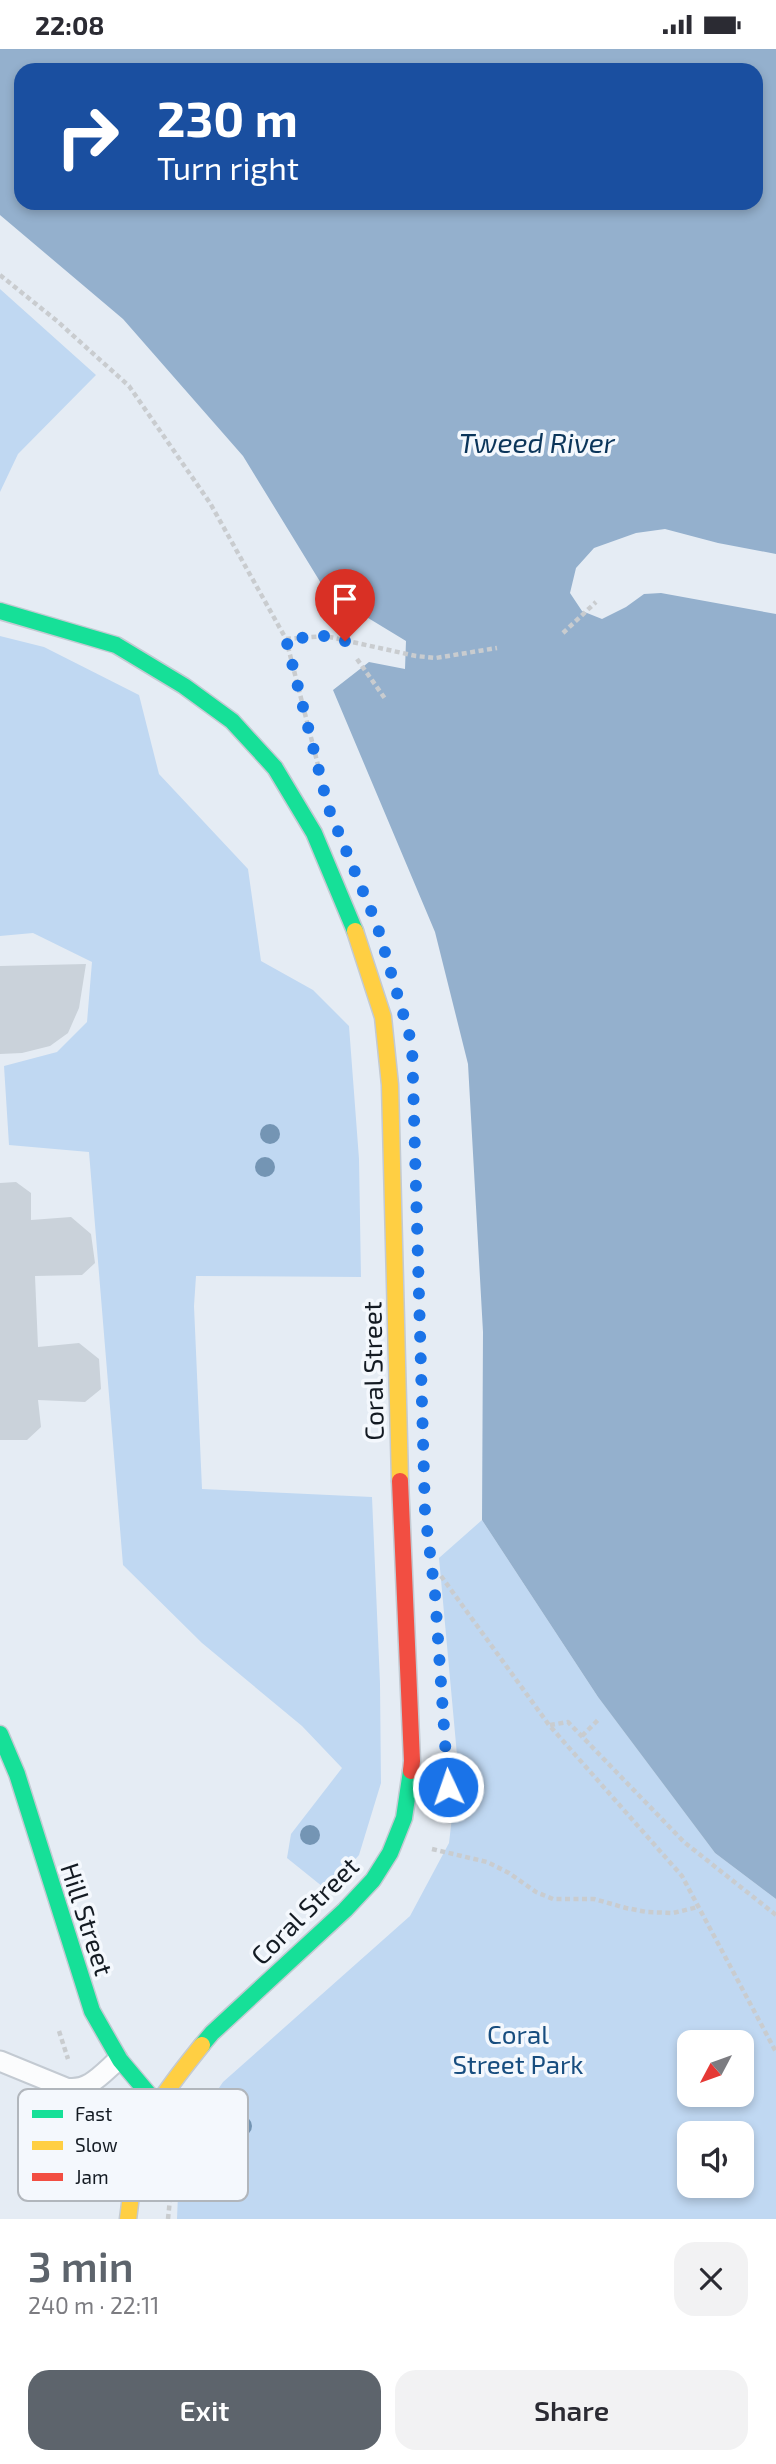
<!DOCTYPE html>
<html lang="en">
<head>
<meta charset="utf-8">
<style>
  :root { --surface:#fff; --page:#f2f2f3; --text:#2b2b33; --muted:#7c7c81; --accent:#5d646c }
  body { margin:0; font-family:"Exo 2",sans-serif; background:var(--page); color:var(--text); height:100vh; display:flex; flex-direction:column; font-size:26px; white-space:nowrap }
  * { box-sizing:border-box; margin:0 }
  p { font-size:23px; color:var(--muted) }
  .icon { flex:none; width:38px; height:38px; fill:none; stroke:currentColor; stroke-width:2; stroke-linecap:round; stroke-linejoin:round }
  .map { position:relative; height:2170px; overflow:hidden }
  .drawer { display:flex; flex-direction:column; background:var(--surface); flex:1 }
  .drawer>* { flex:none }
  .guide { position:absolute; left:14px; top:14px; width:749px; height:147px; border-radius:21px; box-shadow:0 4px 10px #0003; background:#1a4fa0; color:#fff; overflow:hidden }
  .needle { width:46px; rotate:229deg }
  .buttons { position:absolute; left:677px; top:1981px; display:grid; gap:14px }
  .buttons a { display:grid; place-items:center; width:77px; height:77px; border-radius:14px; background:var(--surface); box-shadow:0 4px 10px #0003; font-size:35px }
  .pin { position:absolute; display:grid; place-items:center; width:60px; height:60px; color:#fff; margin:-72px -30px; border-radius:50% 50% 50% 0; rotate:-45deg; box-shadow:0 0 7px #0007 }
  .pin .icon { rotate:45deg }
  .me { position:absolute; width:77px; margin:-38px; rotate:357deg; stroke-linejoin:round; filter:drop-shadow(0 0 5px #0008) }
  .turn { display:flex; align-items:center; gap:24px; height:147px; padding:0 28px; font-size:32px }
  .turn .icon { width:91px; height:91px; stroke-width:2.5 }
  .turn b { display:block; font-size:49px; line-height:60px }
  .round { display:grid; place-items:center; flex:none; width:74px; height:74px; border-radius:21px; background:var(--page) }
  .summary { display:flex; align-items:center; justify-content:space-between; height:119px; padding:0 28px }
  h1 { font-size:42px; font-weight:600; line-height:52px; color:var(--accent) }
  .primary-button { display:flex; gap:14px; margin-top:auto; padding:14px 28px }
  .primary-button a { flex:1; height:80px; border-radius:21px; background:var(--accent); color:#fff; font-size:28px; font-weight:600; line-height:80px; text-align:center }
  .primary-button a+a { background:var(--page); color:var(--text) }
  .status { display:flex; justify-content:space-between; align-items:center; height:49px; padding:0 35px; background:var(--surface); direction:ltr }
  .status svg { height:19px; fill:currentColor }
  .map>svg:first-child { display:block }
  .green { fill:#c0d8f2; fill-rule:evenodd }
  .water { fill:#94b0cd; fill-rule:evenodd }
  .pier { fill:#e5ecf4 }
  .building { fill:#cad2da }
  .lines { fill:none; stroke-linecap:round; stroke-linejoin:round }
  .lane-casing { stroke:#c3cad2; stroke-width:23 }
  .fast-casing { stroke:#c3cad2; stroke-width:19 }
  .slow-casing { stroke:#c3cad2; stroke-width:19 }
  .jam-casing { stroke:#c3cad2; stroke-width:19 }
  .path { stroke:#c9cccf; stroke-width:4.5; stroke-dasharray:5 3.5; stroke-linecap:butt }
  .lane { stroke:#fbfcfd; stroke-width:19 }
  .fast { stroke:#16e098; stroke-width:16 }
  .slow { stroke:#ffcf43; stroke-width:16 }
  .jam { stroke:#f24e42; stroke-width:16 }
  .tree { fill:#7495b4 }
  .route { stroke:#1a73e8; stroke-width:12; stroke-dasharray:0 21.6 }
  .labels { text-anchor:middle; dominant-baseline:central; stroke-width:7; stroke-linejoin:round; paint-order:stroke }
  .street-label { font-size:26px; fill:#141b23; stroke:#f4f8fd }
  .park-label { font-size:26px; fill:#174d7f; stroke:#f4f8fd }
  .water-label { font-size:28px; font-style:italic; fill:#0b355a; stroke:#f4f8fd }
  .key { fill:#f4f8fd; stroke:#b1b6bc; stroke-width:2 }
  .key-label { font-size:19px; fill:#141b23 }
</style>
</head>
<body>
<div class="status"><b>22:08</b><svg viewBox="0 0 49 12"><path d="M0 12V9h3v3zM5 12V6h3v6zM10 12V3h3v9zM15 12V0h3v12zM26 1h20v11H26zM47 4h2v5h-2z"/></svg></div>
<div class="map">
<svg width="776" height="2170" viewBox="0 0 776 2170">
  <rect width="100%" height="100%" fill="#e5ecf4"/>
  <path class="green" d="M0,240L96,326L18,405L0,443Z
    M0,587L44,598L139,646L159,725L248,820L261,912L313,941L349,977L359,1110L361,1228L196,1227L194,1257L202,1440L372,1448L380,1634L381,1734L359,1806L328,1842L287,1809L291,1785L342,1719L302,1677L202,1594L123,1516L89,1103L9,1096L4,1017L57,1003L87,973L92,913L33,884L0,887Z
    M482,1471L598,1648L715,1804L776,1850V2170H177L179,2120L194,2076L223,2033L410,1867L449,1794L458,1717L439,1509ZM690,1993H742V2046H690ZM690,2084H742V2137H690Z"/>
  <path class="water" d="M0,0H776V1850L715,1804L598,1648L482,1471L483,1283L468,1015L435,883L333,641L369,613L405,620L406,592L327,544L243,407L123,270L0,166ZM21,21H756V154H21Z"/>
  <path class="pier" d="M665,480L718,494L776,505V565L661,544L644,545L626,558L602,570L582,562L570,544L576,519L594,499L636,484Z"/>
  <path class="building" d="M86,915L79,959L68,984L50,997L22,1004L0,1005V917Z
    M16,1133L31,1144V1171L71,1168L91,1185L95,1214L82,1226L35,1227L38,1298L79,1294L99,1310L101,1340L85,1353L38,1351L41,1378L27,1391H0V1134Z"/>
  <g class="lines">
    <g class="lane-casing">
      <path id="lane" d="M0,2012L66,2039C88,2043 102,2025 118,2011"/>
    </g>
    <g class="fast-casing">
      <path id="fast" d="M0,562L116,596L184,637L232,672L275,719L314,784L355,882
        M0,1685L17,1725L92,1962L120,2011L157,2055
        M202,1996L212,1984L345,1861L373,1831L390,1804L404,1769L411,1722"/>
    </g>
    <g class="slow-casing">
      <path id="slow" d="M355,882L383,968L390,1036L400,1432
        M128,2170C131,2150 132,2129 136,2110C144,2066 175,2030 202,1996"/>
    </g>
    <g class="jam-casing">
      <path id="jam" d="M400,1432L412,1712L411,1722"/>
    </g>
    <path class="path" d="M0,226L57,272L129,337L210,454L286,590L319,720
      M563,584L596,553
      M286,590L325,587L416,607L436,609L497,599
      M357,610L386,651
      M441,1527L549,1676L682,1827L776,2003
      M550,1676L568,1673L684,1793L776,1866
      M582,1687L599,1670
      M444,1763L448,1733
      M432,1800L487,1813L509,1824L536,1843L553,1850H594L626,1859L647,1863L673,1864L698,1858
      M59,1982L68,2010
      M168,2170L170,2150"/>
    <use href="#lane" class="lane"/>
    <use href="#fast" class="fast"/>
    <use href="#slow" class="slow"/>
    <use href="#jam" class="jam"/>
  </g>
  <g class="tree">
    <circle cx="270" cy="1085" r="10"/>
    <circle cx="265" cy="1118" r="10"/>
    <circle cx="310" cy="1786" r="10"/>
    <circle cx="242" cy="2077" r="10"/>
  </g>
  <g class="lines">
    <path class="route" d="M345,592L325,587L286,590L328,758L377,876L412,995L425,1463L435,1545L448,1738"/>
  </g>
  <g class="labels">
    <g class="street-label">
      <text transform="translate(372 1322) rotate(-91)">Coral Street</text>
      <text transform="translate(304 1861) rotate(-45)">Coral Street</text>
      <text transform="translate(88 1870) rotate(72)">Hill Street</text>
    </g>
    <g class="park-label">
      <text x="518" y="1984">Coral<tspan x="518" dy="30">Street Park</tspan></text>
    </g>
    <g class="water-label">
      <text x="537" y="393">Tweed River</text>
    </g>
  </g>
  <rect x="18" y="2040" width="230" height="112" rx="10" class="key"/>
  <rect x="32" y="2061" width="31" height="8" fill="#16e098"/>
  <rect x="32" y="2092" width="31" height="9" fill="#ffcf43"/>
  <rect x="32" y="2124" width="31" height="8" fill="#f24e42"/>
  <g class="key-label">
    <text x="75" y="2072">Fast</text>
    <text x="75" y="2103">Slow</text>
    <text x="75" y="2135">Jam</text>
  </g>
</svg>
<div class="buttons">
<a><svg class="needle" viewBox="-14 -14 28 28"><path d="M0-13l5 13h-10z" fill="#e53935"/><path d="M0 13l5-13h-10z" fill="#7c7c81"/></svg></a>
<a><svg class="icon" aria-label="sound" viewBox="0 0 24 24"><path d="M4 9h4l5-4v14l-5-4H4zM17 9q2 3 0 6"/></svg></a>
</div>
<div class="pin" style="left:345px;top:592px;background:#d93025"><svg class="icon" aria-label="arrive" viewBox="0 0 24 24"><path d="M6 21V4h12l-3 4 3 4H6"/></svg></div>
<svg class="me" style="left:448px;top:1738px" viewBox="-20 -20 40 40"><circle r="17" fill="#1a73e8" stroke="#fff" stroke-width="3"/><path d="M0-11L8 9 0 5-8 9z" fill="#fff"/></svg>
<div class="guide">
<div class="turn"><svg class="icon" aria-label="right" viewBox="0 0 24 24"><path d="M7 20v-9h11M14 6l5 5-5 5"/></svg><div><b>230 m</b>Turn right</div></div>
</div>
</div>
<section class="drawer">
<div class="summary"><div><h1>3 min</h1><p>240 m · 22:11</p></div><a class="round"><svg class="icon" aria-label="close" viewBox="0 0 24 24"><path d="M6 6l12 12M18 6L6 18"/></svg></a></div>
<div class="primary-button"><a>Exit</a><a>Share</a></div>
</section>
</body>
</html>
